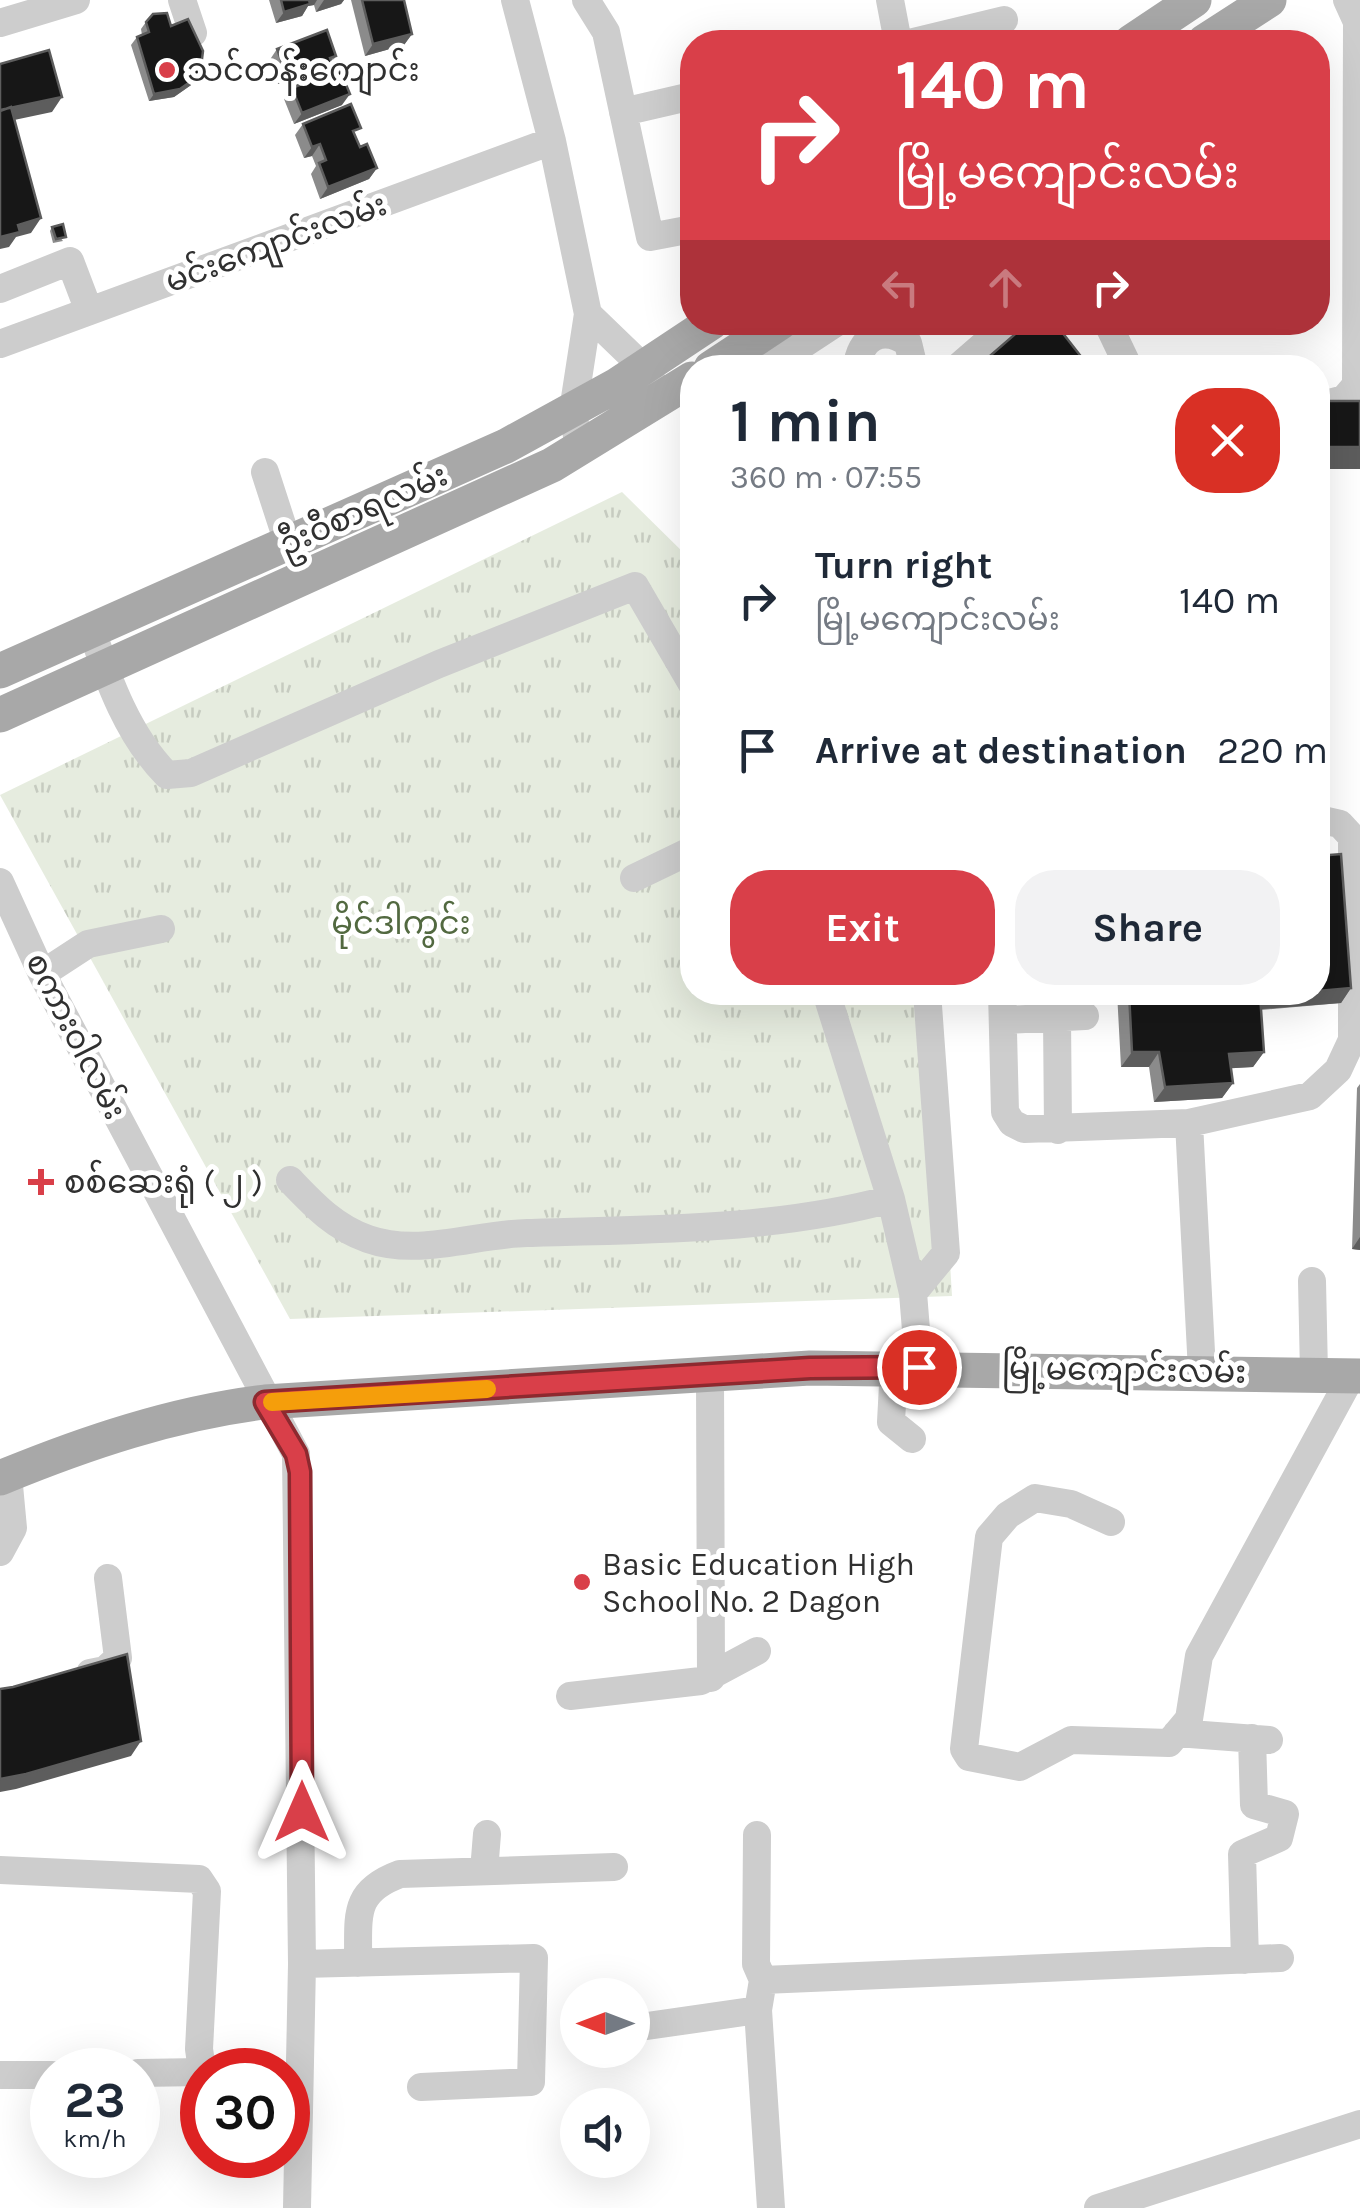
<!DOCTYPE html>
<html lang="en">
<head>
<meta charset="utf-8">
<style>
  :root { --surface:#fff; --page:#f2f2f3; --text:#1f2937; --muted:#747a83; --accent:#d93f49 }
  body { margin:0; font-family:Karla,"Noto Sans Myanmar",sans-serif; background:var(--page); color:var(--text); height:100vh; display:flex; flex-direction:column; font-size:38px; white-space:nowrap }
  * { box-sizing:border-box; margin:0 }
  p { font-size:32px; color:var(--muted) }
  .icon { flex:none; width:55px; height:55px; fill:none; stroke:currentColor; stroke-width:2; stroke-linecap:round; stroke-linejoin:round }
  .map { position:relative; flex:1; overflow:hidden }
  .drawer { position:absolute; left:680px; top:355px; width:650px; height:650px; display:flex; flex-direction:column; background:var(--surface); border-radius:40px; box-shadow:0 10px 40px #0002 }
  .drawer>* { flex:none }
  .banner { position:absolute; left:680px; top:30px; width:650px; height:305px; border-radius:40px; box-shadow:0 10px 40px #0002; background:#d93f49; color:#fff; overflow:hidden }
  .needle { width:65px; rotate:270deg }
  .fabs { position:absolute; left:560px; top:1978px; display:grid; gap:20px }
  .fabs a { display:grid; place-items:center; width:90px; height:90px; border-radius:50%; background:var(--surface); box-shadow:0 10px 40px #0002; font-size:50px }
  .speed { position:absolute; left:30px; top:2048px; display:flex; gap:20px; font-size:50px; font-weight:700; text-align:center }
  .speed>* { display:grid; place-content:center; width:130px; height:130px; border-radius:50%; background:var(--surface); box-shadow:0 10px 40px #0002; line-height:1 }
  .speed small { font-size:25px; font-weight:400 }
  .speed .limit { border:15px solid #d22; background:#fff; color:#111 }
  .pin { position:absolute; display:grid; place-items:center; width:85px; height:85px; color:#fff; margin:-42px; border:5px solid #fff; border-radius:50%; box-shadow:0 2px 10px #0007 }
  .me { position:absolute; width:110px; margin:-55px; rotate:0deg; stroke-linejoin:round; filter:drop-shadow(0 0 8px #0008) }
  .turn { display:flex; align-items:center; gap:35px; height:210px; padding:0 50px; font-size:45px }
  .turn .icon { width:130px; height:130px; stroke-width:2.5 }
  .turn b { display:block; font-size:70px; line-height:85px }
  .lanes { display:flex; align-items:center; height:95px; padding:0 50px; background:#0003; justify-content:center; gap:50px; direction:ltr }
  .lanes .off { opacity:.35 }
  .round { display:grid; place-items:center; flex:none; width:105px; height:105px; border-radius:40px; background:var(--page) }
  .headline { display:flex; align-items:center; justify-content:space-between; height:170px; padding:0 50px }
  h1 { font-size:60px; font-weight:700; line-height:75px }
  .action { display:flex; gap:20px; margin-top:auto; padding:20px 50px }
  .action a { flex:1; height:115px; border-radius:40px; background:var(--accent); color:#fff; font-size:40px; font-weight:700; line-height:115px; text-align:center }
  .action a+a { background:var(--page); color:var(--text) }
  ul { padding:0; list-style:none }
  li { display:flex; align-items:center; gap:30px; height:150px; padding:0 50px }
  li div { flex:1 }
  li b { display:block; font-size:38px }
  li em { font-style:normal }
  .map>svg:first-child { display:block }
  .grass { fill:url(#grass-tufts) }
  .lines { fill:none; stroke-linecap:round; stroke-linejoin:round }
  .minor { stroke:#cdcdcd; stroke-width:28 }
  .major { stroke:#a8a8a8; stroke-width:35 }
  .wall { fill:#8b8b8b }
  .shaded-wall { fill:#5d5d5d }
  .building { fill:#171717; stroke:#5d5d5d; stroke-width:2.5 }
  .route-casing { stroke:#8d292f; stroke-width:25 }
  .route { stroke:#d93f49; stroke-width:18 }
  .slow { stroke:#f59e0b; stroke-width:18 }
  .poi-dot { fill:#d93f49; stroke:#fff; stroke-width:4 }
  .labels { text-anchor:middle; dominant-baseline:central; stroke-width:10; stroke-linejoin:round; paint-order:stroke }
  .poi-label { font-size:32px; fill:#303030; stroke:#fff; text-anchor:start }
  .street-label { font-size:32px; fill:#303030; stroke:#fff }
  .park-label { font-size:32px; fill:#526940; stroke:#fff }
</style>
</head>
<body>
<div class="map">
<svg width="1360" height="2208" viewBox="0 0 1360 2208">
  <defs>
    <pattern id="grass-tufts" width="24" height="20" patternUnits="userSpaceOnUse" patternTransform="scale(2.5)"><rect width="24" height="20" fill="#e6ecdf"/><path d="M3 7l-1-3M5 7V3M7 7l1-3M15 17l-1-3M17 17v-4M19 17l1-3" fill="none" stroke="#c6cbc0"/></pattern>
  </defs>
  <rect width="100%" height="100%" fill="#fff"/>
  <path class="grass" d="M622,492L692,561V992L934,993L952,1296L290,1319L0,795Z"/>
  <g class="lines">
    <path class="minor" d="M182,0L193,33
      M515,0L552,141L588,314L573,411L579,449
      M586,0L606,32L650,237L692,229
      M890,0L898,42
      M0,23L76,0
      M913,42L1004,20
      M623,112L692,96
      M0,289L70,261L89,311
      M588,314L643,367L654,384
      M1107,322L1129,368
      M0,344L552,141
      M767,368L837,322
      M857,368C859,337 883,325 908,343L914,368
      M957,368L1010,322
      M1318,406L1344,399L1356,385L1357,22L1347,0
      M265,472L288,543
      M92,630C108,681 129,737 167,775L191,773L439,664L635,586L692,684
      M634,878L692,850
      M0,882L42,974L296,1454L302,1964L297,2208
      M42,974L88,944L161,929
      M826,992L891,1199L913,1293L919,1367
      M1002,992L1005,1112L1012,1123L1024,1129L1189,1123L1310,1096L1338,1070L1352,1040V837L1340,824L1318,819
      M1057,1017L1058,1130
      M1004,1020L1085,1016
      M1189,1123L1202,1371
      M290,1180C313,1204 334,1227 368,1239C419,1257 475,1234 527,1233C649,1229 773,1231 891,1199
      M1312,1281L1314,1373
      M913,1293L946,1253L927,992
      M894,1366L891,1422L912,1439
      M710,1375L711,1678
      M1111,1522L1071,1504L1035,1498L1008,1515L989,1537L964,1749L969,1757L1020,1767L1071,1740L1169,1743L1189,1719L1199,1656L1352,1375
      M0,1552L13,1528L8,1475
      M90,1673L105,1670L118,1658L108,1578
      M570,1696L701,1681L757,1651
      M1177,1733L1269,1740
      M757,1835L756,1964L763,1980
      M0,1870L199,1879L207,1891L199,2049L201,2063L211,2070
      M484,1871L487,1834
      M1245,1960L1242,1854L1279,1838L1285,1814L1254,1805L1252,1738
      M358,1963C359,1917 351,1892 400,1874L614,1867
      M302,1964L534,1958L531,2082L421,2087
      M758,2010L771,2208
      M640,2027L758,2010L763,1980L1280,1958
      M138,2073L202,2072
      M0,2075H52
      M1098,2208L1360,2124"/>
    <path class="major" d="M1131,42L1194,0
      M1204,42L1269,0
      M711,368L781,322
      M0,671L506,446L617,385L712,322
      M0,715L552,465L692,379
      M0,1478C85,1443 174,1413 265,1402L810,1368L1360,1376"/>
  </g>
  <path class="wall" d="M269,0H344L341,4L316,12L314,5L308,6L302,16L276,23Z
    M351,0H404L412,34L404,45L365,56Z
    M146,22L171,26L200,75L194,83L174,97L149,101L131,45L137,37L142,35L141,29Z
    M277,49L336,56L332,62L342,105L294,124L284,99L292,88L288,80L278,84L269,61Z
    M303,124L355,135L360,147L377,168L369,179L320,199L311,174L316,166L312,156L304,158L295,135Z
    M52,227L63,241L53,243L50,231Z
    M1351,988L1341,1003L1261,1010L1264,1052L1253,1067L1231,1068L1233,1083L1222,1098L1154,1102L1149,1067H1121L1117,992H1318Z
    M1360,1084V1250L1352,1249L1357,1088Z"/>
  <path class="shaded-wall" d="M306,0H317L314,5L308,6L302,16L276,23L284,12Z
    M324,0H344L341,4L316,12Z
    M412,34L404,45L365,56L373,44Z
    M296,69L288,80L278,84L286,73Z
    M200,75L194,83L174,97L149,101L154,94Z
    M350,94L342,105L294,124L302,113Z
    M62,97L52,112L0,123V110Z
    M320,144L312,156L304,158L312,147Z
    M377,168L369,179L320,199L328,187Z
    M41,218L31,233L16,237L9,247L0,249V237L18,225Z
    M1318,447H1360V469H1318Z
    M1351,988L1341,1003L1250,1010L1260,995L1318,992V991Z
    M1132,1052H1159L1149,1067H1121Z
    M1264,1052L1253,1067L1219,1069L1229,1054Z
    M1233,1083L1222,1098L1154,1102L1165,1087Z
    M1360,1237V1250L1352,1249Z
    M141,1741L131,1756L16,1789L0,1792V1779Z"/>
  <path class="building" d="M281,0H309L310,4L284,12Z
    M362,0H404L412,34L373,44Z
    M167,13L171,26L188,19L203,51L200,75L180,89L154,94L137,37L149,32L146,22L153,14Z
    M327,30L336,56L330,58L335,72L340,70L350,94L302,113L292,88L302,84L296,69L286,73L277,49Z
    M49,50L62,97L0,110V64Z
    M351,104L361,128L353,131L360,147L367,144L377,168L328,187L319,163L326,160L320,144L312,147L303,124Z
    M11,107L41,218L18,225L20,232L0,237V111Z
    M63,224L66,237L56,239L52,227Z
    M1029,322H1054L1090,368H976Z
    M1318,401H1360V447H1318Z
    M1341,854L1351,988L1318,991V856Z
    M1129,992H1298L1260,995L1264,1052L1229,1054L1233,1083L1165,1087L1159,1052H1132Z
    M127,1654L141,1741L26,1774L0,1779V1689L13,1687Z"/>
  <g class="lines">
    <g class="route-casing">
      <path id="route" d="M302,1812L300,1472L296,1454L265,1402L810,1368L919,1367"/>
    </g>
    <use href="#route" class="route"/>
    <path class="slow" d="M272,1402L487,1389"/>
  </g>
  <g class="poi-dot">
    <circle cx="167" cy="70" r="10"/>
    <path d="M36 1167h10v10h10v10h-10v10h-10v-10h-10v-10h10z"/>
    <circle cx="582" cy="1582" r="10"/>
  </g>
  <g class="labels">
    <g class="poi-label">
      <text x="187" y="70">သင်တန်းကျောင်း</text>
      <text x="64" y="1182">စစ်ဆေးရုံ ( ၂ )</text>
      <text x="602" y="1564">Basic Education High<tspan x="602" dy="37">School No. 2 Dagon</tspan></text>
    </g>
    <g class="street-label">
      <text transform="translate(276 243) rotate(-20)">မင်းကျောင်းလမ်း</text>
      <text transform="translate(363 510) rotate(-24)">ဦးဝီစာရလမ်း</text>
      <text transform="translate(76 1036) rotate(63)">စကားဝါလမ်း</text>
      <text transform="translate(1124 1370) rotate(1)">မြို့မကျောင်းလမ်း</text>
    </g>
    <g class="park-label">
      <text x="401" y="923">မိုင်ဒါကွင်း</text>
    </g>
  </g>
</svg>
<div class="fabs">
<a><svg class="needle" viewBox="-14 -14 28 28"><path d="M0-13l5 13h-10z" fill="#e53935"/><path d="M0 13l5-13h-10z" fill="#747a83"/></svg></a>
<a><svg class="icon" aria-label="sound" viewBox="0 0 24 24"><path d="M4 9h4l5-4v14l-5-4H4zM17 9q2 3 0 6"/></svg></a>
</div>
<div class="speed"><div>23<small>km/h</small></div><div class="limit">30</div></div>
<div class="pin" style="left:919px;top:1367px;background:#d93025"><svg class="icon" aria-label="arrive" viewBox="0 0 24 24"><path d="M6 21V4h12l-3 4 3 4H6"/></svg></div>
<svg class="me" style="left:302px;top:1812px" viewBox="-20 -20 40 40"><path d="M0-17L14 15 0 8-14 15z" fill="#d93f49" stroke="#fff" stroke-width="4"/></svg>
<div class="banner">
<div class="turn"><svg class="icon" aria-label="right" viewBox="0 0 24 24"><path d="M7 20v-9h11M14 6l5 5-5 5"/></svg><div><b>140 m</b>မြို့မကျောင်းလမ်း</div></div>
<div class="lanes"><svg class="icon off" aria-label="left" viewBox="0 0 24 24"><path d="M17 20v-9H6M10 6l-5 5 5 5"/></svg><svg class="icon off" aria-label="ahead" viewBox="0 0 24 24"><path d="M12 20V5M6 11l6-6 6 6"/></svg><svg class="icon" aria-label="right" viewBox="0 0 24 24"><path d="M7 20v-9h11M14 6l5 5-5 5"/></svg></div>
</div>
<section class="drawer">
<div class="headline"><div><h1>1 min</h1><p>360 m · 07:55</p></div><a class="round" style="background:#d93025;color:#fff"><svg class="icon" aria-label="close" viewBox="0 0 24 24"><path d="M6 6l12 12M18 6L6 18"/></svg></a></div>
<ul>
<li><svg class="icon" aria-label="right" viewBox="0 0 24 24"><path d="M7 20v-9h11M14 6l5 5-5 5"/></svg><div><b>Turn right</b><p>မြို့မကျောင်းလမ်း</p></div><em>140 m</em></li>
<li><svg class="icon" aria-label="arrive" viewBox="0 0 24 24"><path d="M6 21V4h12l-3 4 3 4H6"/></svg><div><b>Arrive at destination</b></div><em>220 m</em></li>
</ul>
<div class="action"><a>Exit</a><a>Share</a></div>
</section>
</div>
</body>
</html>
